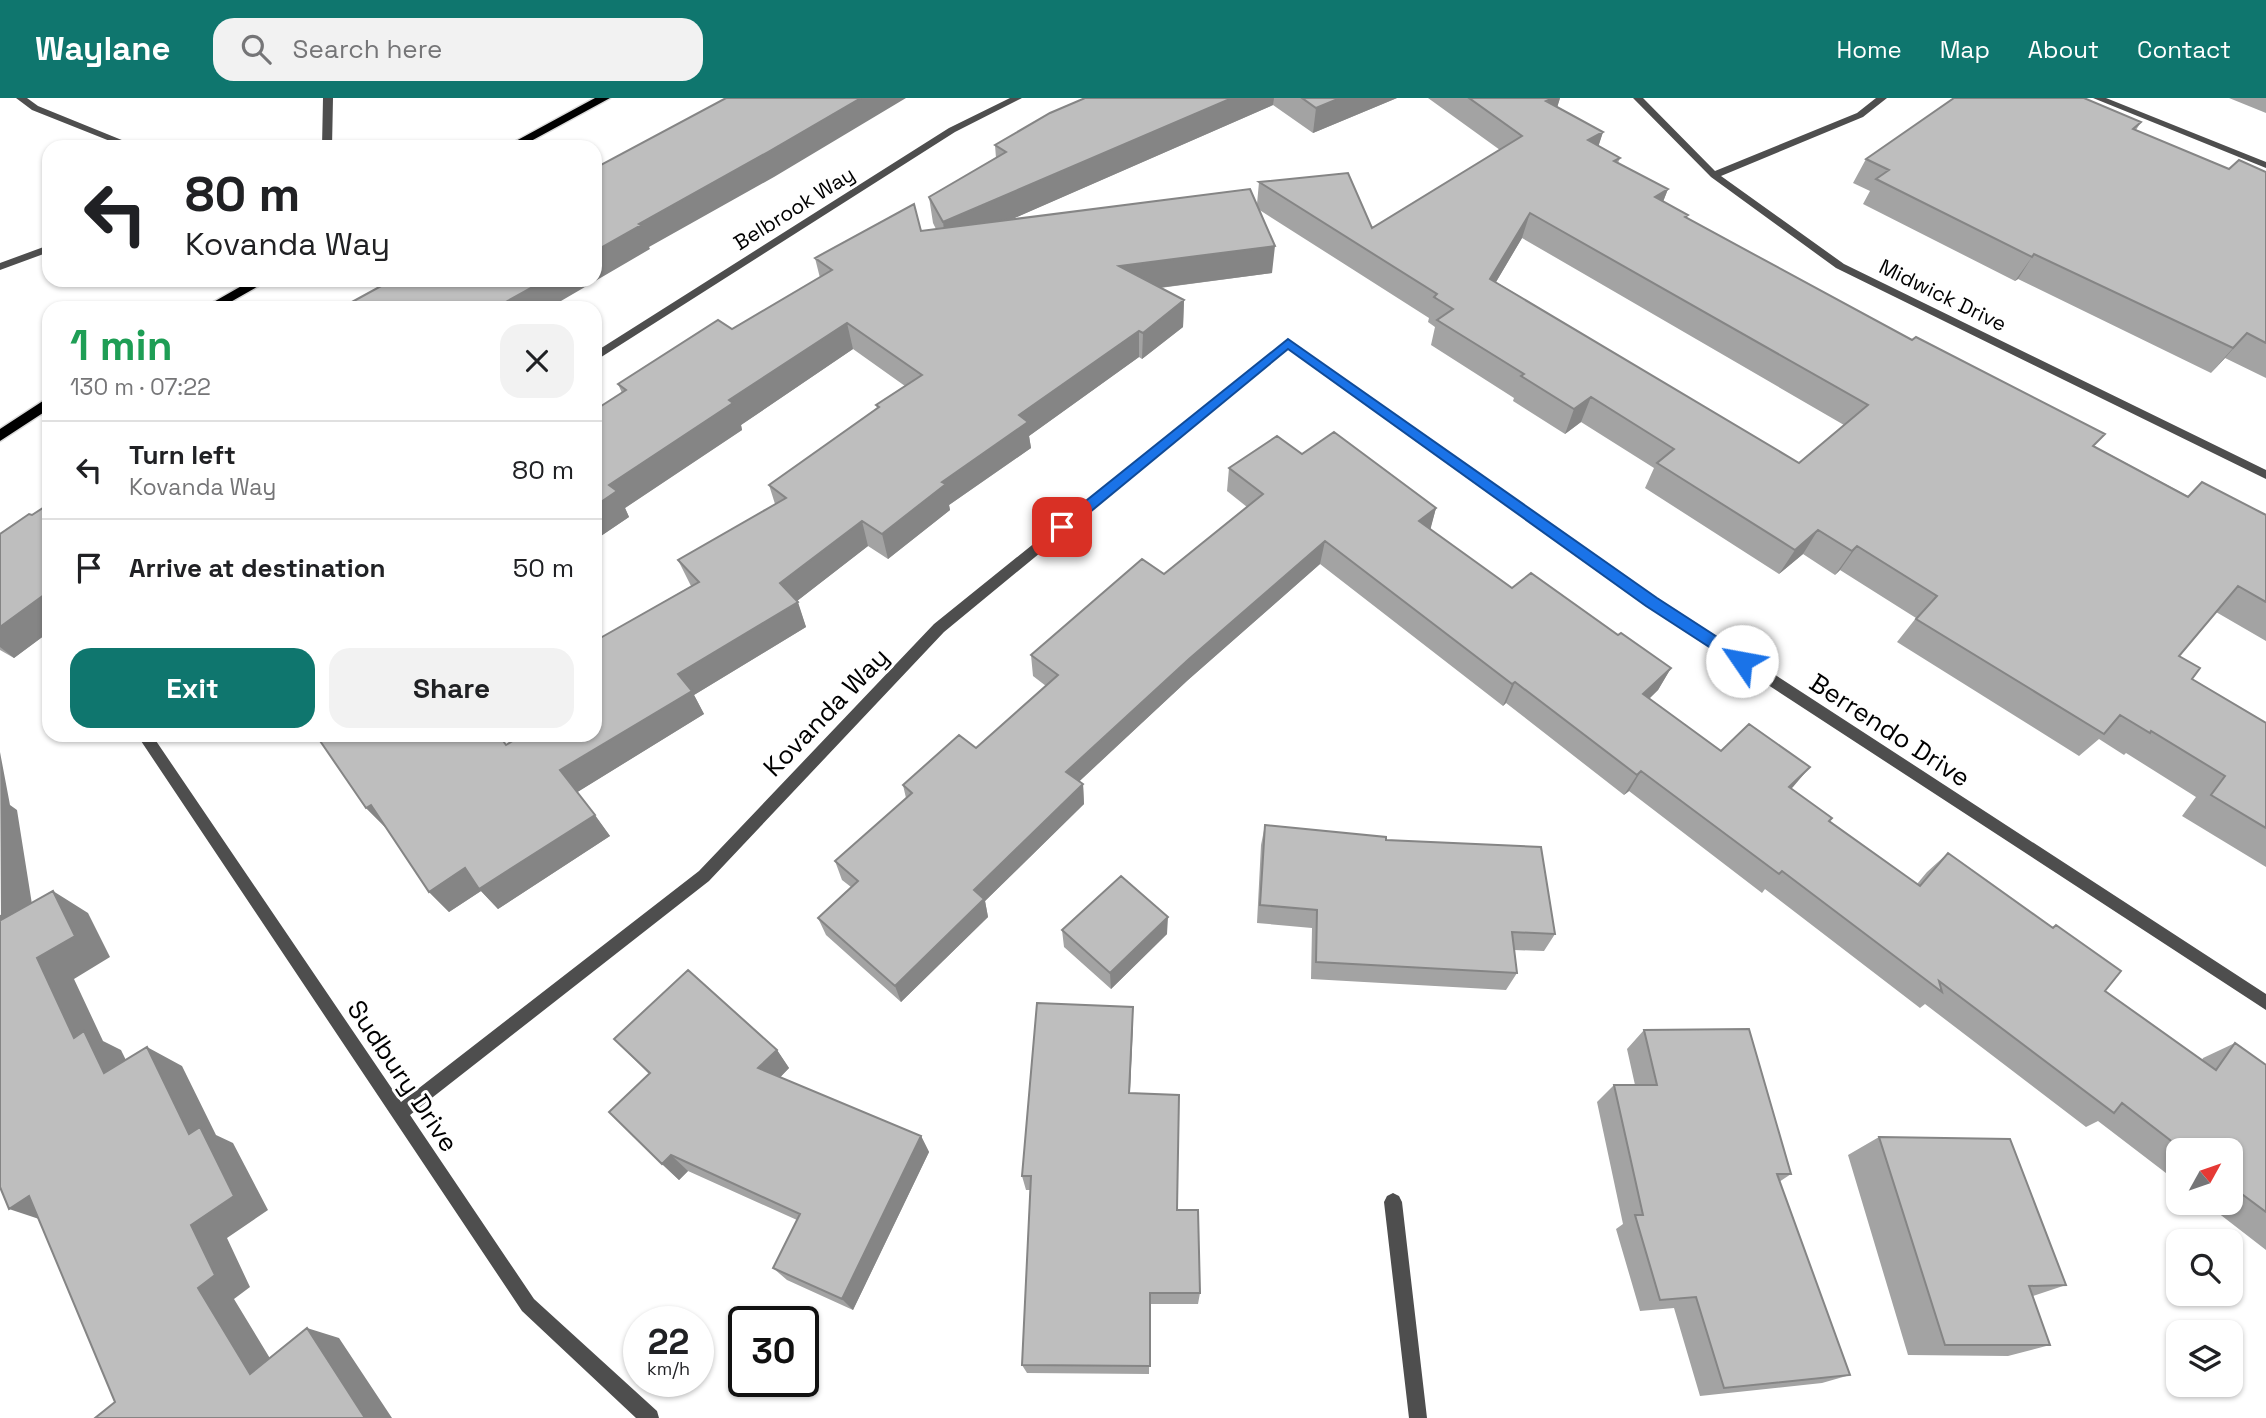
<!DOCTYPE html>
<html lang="en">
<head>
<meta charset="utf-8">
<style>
  :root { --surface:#fff; --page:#f2f2f2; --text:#202124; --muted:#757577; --line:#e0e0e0; --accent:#0f766e }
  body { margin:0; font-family:"Space Grotesk",sans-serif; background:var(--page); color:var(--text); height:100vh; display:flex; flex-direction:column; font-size:26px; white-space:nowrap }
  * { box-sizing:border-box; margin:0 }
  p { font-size:23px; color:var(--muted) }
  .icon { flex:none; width:38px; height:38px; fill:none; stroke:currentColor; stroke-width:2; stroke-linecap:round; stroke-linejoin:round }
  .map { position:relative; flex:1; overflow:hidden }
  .panel { position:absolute; left:42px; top:203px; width:560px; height:441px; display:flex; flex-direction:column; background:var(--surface); border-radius:21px; box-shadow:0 2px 5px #0004 }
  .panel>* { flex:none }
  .top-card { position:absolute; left:42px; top:42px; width:560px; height:147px; border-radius:21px; box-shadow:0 2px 5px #0004; background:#fff; color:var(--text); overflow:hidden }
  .needle { width:46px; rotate:50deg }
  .controls { position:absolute; left:2166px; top:1040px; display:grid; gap:14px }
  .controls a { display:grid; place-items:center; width:77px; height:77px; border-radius:14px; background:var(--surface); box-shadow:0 2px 5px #0004; font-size:35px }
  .speed { position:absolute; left:623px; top:1208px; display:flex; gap:14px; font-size:35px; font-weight:700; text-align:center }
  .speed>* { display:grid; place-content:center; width:91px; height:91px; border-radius:50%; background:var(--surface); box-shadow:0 2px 5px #0004; line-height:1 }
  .speed small { font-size:18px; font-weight:400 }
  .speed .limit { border:4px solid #111; border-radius:10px; background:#fff; color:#111 }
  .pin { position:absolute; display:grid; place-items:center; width:60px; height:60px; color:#fff; margin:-30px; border-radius:14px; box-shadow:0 4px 10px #0006 }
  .me { position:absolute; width:77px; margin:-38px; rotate:303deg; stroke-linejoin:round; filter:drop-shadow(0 0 5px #0008) }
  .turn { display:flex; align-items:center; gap:24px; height:147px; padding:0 28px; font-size:32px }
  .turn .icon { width:91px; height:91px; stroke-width:2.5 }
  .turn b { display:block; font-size:49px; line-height:60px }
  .round { display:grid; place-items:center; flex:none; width:74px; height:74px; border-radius:21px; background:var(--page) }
  .summary { display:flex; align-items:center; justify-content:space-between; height:119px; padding:0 28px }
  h1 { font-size:42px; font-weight:700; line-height:52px; color:#1e9e55 }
  .primary-button { display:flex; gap:14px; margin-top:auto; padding:14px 28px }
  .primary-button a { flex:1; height:80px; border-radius:21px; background:var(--accent); color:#fff; font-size:28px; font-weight:700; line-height:80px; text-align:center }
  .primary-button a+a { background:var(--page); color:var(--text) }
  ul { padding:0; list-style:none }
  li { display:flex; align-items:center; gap:21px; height:98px; padding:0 28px; border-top:2px solid var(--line) }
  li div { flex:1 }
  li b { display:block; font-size:26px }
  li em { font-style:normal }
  header { display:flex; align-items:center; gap:42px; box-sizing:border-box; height:98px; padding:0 35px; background:var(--accent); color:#fff }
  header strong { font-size:33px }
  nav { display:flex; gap:38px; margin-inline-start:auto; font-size:24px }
  .search { width:490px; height:63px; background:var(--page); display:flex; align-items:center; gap:18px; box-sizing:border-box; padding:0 24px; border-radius:21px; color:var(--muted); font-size:26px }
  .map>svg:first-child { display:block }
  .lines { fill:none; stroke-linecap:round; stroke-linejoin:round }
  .primary-casing { stroke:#dbdbdb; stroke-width:3 }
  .lane { fill:#4e4e4e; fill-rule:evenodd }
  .street { fill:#4e4e4e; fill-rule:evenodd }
  .primary { fill:#000; fill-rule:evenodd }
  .wall { fill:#a3a3a3; fill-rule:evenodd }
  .shaded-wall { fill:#858585 }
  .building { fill:#bebebe; stroke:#858585; stroke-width:2; fill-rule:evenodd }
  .route { fill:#1a73e8; stroke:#114b97; stroke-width:2 }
  .labels { text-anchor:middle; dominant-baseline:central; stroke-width:6; stroke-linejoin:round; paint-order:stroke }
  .far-street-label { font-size:21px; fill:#000; stroke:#fff }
  .street-label { font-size:26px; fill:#000; stroke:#fff }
</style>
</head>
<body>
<header>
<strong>Waylane</strong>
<div class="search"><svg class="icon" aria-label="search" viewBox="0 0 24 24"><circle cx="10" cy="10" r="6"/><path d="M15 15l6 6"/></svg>Search here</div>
<nav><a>Home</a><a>Map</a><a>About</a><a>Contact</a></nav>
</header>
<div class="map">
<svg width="2266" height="1320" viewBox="0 0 2266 1320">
  <rect width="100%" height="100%" fill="#fff"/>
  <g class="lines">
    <g class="primary-casing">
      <path id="primary" d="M595,0H610L520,49H505Z
        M252,182H269L220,210H203Z
        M49,299V311L0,343V331Z"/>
    </g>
    <path class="lane" d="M16,0H27L38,8L139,49H125L32,12Z
      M323,0H333L332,49H322Z
      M49,147V154L0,172V165Z"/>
    <path class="street" d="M1010,0H1022L955,34L595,263V254L949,30Z
      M1633,0H1643L1715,73L1857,15L1876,0H1887L1863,19L1721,78L1844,166L2266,372V381L1836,170L1711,79Z
      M2093,0H2106L2266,64V70Z
      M1288,241L1657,500L2266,896V912L1647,508L1288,251L944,534L709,783L410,1017L534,1201L657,1313L659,1320H636L522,1213L137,637H152L401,1004L699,773L934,526Z
      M1393,1095L1399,1098L1402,1104L1427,1320H1409L1384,1104L1387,1098Z"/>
    <use href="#primary" class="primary"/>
  </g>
  <path class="wall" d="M1085,0H1397L1313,35L1273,7L1012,121L1257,106L1259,84L1372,130L1500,52L1428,0H1560L1557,9L1603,34L1598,48L1620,60L1618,65L1668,91L1663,104L1687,121L2094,348L2188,398L2266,417V543L2216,514L2179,558L2192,581L2266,625V769L2182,718L2196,699L2126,655L2124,657L2099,641L2079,658L1897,544L1916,520L1840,472L1835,477L1803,456L1779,476L1645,390L1654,370L1581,324L1565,336L1513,303L1514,300L1431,247L1435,229L1428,224L1429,220L1258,111L1272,175L1160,190L1184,202L1183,229L1142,261L1139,259L1029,338L1031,350L949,407L950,412L888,461L868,448L797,503L806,529L694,597L704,616L577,694L610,738L498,811L481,793L449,814L429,794L387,731L366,710L506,647L595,637V543L691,488L678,462L775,406L769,387L877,310L876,307L905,288L853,251L741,327L742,332L625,410L629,419L595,442L622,295L618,286L732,231L820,180L815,160L921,133L936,131L933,125L929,99L996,60L995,47ZM1522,140L1844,327L1799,365L1496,184Z
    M2229,0H2266V15Z
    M2141,24L2136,32L2229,71L2266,74V280L2225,260L2211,275L2018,181L2015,183L1863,106L1870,93L1853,85L1866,61Z
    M1302,356L1436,410L1430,431L1512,490L1618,537L1671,570L1658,592L1649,601L1721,653L1791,691L1829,723L1917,786L1927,774L1948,755L2052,829L2056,827L2105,893L2202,962L2203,960L2235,945L2266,967V1152L2204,1104H2231V1052H2179V1085L2098,1023L2086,1029L1925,906L1920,910L1765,791L1762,795L1629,693L1624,697L1506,605L1503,608L1320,466L1188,582L1079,683L1083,686L1084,706L985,803L988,819L901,904L826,837L818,820L851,789L842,782L835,763L906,700L903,687L976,650L1046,588L1033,578L1031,557L1164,476L1247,409L1227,393L1229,370Z
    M49,406V534L14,560L0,552V436Z
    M1265,727L1386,742L1555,836L1544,853L1514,852L1517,875L1506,892L1311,881L1312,830L1257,825L1261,747Z
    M1062,832L1167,836L1111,891L1064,849Z
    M1133,909L1130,995L1177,1112L1200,1195L1198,1206H1150L1149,1276L1027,1275L1022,1267L1030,1092H1026L1022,1078Z
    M1644,932L1791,1076L1779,1084L1850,1277L1822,1285L1700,1298L1674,1210L1640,1213L1616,1131L1623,1126L1597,1004L1614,987H1635L1627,951Z
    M614,941L777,952L789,970L780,979L921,1038L929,1054L853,1212L787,1182L773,1170L797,1122L688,1073L679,1082L662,1066L649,976Z
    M1879,1039L2066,1187L2033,1198L2050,1247L2008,1258L1908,1257L1848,1057Z"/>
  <path class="shaded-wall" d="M861,0H906L774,79L649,149L650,151L549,210H495L545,182H595V153L639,126Z
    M1232,0H1274L1273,7L946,150L943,124Z
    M1340,0H1397L1313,35L1316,10Z
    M1544,0H1560L1553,23Z
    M1603,34L1595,59L1588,42Z
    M1668,91L1658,116L1655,99Z
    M1530,115L1522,140L1483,206L1490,181Z
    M1275,148L1272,175L1119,195V168Z
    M2034,156L2018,181L2015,183L2032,159Z
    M1184,202L1183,229L1142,261L1143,235Z
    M847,225L853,251L741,327L742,332L625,410L629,419L595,442V408L609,387L729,302Z
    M1139,233V259L1029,338L1031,350L949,407L950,412L888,461L882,436L1019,317Z
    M2247,235L2225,260L2211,275L2233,250Z
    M1591,299L1581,324L1565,336L1574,311Z
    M1436,410L1430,433L1419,423Z
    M862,423L868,448L788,510L780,485Z
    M1818,432L1803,456L1779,476L1795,452Z
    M1325,443L1320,466L1188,582L1068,694L1066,674L1189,561Z
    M1857,448L1840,472L1835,477L1852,453Z
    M44,497L49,502V534L14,560L0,549V529Z
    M798,504L806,529L694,597L704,616L576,695L560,672L678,576Z
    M1671,570L1658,592L1631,618L1643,596Z
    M1515,584L1506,605L1503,608L1512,586Z
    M0,654L10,707L17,712L38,844L1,822Z
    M1810,669L1793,689L1773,709L1789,689Z
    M1641,673L1629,693L1624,697L1637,677Z
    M1083,686L1084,706L985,803L988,819L901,904L895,888L974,792Z
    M371,707L387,731L366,710Z
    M595,717L610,738L498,811L481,793L449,814L429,794L465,770Z
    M53,793L88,815L110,859L74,881L103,943L121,952L141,993L104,975L74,940L37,860Z
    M1168,819L1167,836L1111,891L1110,875Z
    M1133,909V928L1129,1012V995Z
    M147,949L182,968L216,1037L233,1045L268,1112L227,1140L250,1189L234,1201L285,1285L250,1276L198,1190L191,1127L189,1036Z
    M777,952L789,970L772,988L758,970Z
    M921,1038L929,1054L853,1212L842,1201Z
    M671,1057L688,1073L679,1082L662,1066Z
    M29,1098L51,1125L9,1111Z
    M307,1230L339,1240L392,1320H365Z"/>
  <path class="building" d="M726,0H861L768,54L639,126L641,127L595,153V70Z
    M1085,0H1232L943,124L929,99L1006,54L995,47L1050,15Z
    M1302,0H1340L1316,10Z
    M1469,0H1553L1546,3L1603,34L1588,42L1620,60L1614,63L1668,91L1655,99L1688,117L1685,119L1912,242L1916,239L2105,336L2093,348L2188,399L2202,384L2266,417V504L2238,488L2179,558L2200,570L2192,581L2266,625V730L2211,697L2225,678L2151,633L2150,635L2120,617L2104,636L1916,521L1937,498L1857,448L1852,453L1818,432L1795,452L1657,365L1674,351L1591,299L1574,311L1521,278L1524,276L1437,222L1453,211L1434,199L1437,196L1259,84L1348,75L1372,130L1522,38ZM1530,115L1868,307L1799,365L1490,181Z
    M1954,0H2084L2141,24L2133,31L2229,71L2239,62L2266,74V245L2247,235L2233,250L2034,156L2032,159L1876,81L1889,72L1866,61Z
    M1250,91L1275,148L1119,168L1184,202L1143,235L1139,233L1019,317L1028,324L942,384L946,386L882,436L862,423L780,485L798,504L678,576L692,593L560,672L595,717L479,791L465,770L429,794L371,707L366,710L316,637H499L506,647L522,637H595V594L597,592L595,589V543L699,484L678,462L786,400L769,387L879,309L876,307L922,277L847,225L729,302L733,305L609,387L617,393L595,408V312L626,292L618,286L718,222L732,231L832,172L815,160L914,106L921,133Z
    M392,182H545L495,210H341Z
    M1334,334L1436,410L1419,423L1512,490L1531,475L1618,537L1621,535L1671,570L1643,596L1721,653L1749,626L1810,669L1789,689L1832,720L1829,723L1920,788L1948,755L2053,830L2056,827L2121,873L2105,893L2216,972L2235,945L2266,967V1114L2231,1088V1052H2183L2122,1005L2114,1015L1939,883L1942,894L1782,773L1779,776L1641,673L1637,677L1515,584L1512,586L1325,443L1189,561L1066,674L1083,686L974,792L984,801L895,888L818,820L858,783L835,763L912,695L903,687L959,637L976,650L1058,577L1031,557L1142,461L1164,476L1263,396L1229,370L1277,338L1302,356Z
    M49,406V500L44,497L0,529V436L29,416L32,417Z
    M1265,727L1386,739V742L1541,749L1555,836L1512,834L1517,875L1316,864L1317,812L1260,807Z
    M1121,778L1168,819L1110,875L1062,832Z
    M53,793L75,838L37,860L74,940L84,933L104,975L147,949L189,1036L200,1029L234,1098L191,1127L215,1177L198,1190L250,1276L307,1230L365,1320H95L115,1304L29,1098L9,1111L0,1089V817L1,822Z
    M688,872L777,952L758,970L921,1038L842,1201L773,1170L800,1116L671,1057L662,1066L609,1014L650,975L614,941Z
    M1037,905L1133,909L1129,995L1179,997L1177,1112H1198L1200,1195H1150V1268L1022,1267L1031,1078H1022Z
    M1749,931L1791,1076H1777L1850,1277L1724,1290L1696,1199L1660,1202L1635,1117H1643L1614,987H1657L1644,932Z
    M1879,1039L2010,1041L2066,1187L2029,1188L2050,1247H1945Z"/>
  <path class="route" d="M1288,241L1657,500L1748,559L1750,563L1748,567H1737L1646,508L1288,251L1067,433H1057V426Z"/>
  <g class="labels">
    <g class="far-street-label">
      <text transform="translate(794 110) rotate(-32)">Belbrook Way</text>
      <text transform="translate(1943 197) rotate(26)">Midwick Drive</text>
    </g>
    <g class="street-label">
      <text transform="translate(826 614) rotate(-46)">Kovanda Way</text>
      <text transform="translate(1890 632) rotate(33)">Berrendo Drive</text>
      <text transform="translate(403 978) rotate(56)">Sudbury Drive</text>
    </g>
  </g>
</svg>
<div class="controls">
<a><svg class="needle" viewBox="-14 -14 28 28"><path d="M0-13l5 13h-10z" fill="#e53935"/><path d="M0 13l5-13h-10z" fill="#757577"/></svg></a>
<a><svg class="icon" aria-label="search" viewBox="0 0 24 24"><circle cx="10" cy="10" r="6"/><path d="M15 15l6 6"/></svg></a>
<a><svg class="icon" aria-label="layers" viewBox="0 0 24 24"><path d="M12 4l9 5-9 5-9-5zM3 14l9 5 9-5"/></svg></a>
</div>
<div class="speed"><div>22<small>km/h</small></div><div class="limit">30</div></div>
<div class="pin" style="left:1062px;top:429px;background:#d93025"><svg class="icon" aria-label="arrive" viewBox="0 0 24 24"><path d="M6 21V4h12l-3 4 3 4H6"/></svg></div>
<svg class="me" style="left:1742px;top:563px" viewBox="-20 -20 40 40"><circle r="19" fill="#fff"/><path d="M0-13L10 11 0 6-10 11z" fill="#1a73e8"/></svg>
<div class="top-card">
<div class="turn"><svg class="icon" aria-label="left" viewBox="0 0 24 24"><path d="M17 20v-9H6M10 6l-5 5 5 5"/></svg><div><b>80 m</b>Kovanda Way</div></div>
</div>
<section class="panel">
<div class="summary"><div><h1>1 min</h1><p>130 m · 07:22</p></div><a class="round"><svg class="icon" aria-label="close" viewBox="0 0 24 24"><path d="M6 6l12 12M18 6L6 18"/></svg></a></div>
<ul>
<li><svg class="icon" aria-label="left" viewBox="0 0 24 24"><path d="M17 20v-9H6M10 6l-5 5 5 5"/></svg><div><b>Turn left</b><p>Kovanda Way</p></div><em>80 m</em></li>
<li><svg class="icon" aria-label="arrive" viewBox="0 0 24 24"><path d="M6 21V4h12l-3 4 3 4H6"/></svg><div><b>Arrive at destination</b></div><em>50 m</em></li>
</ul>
<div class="primary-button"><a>Exit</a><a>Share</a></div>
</section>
</div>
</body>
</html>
